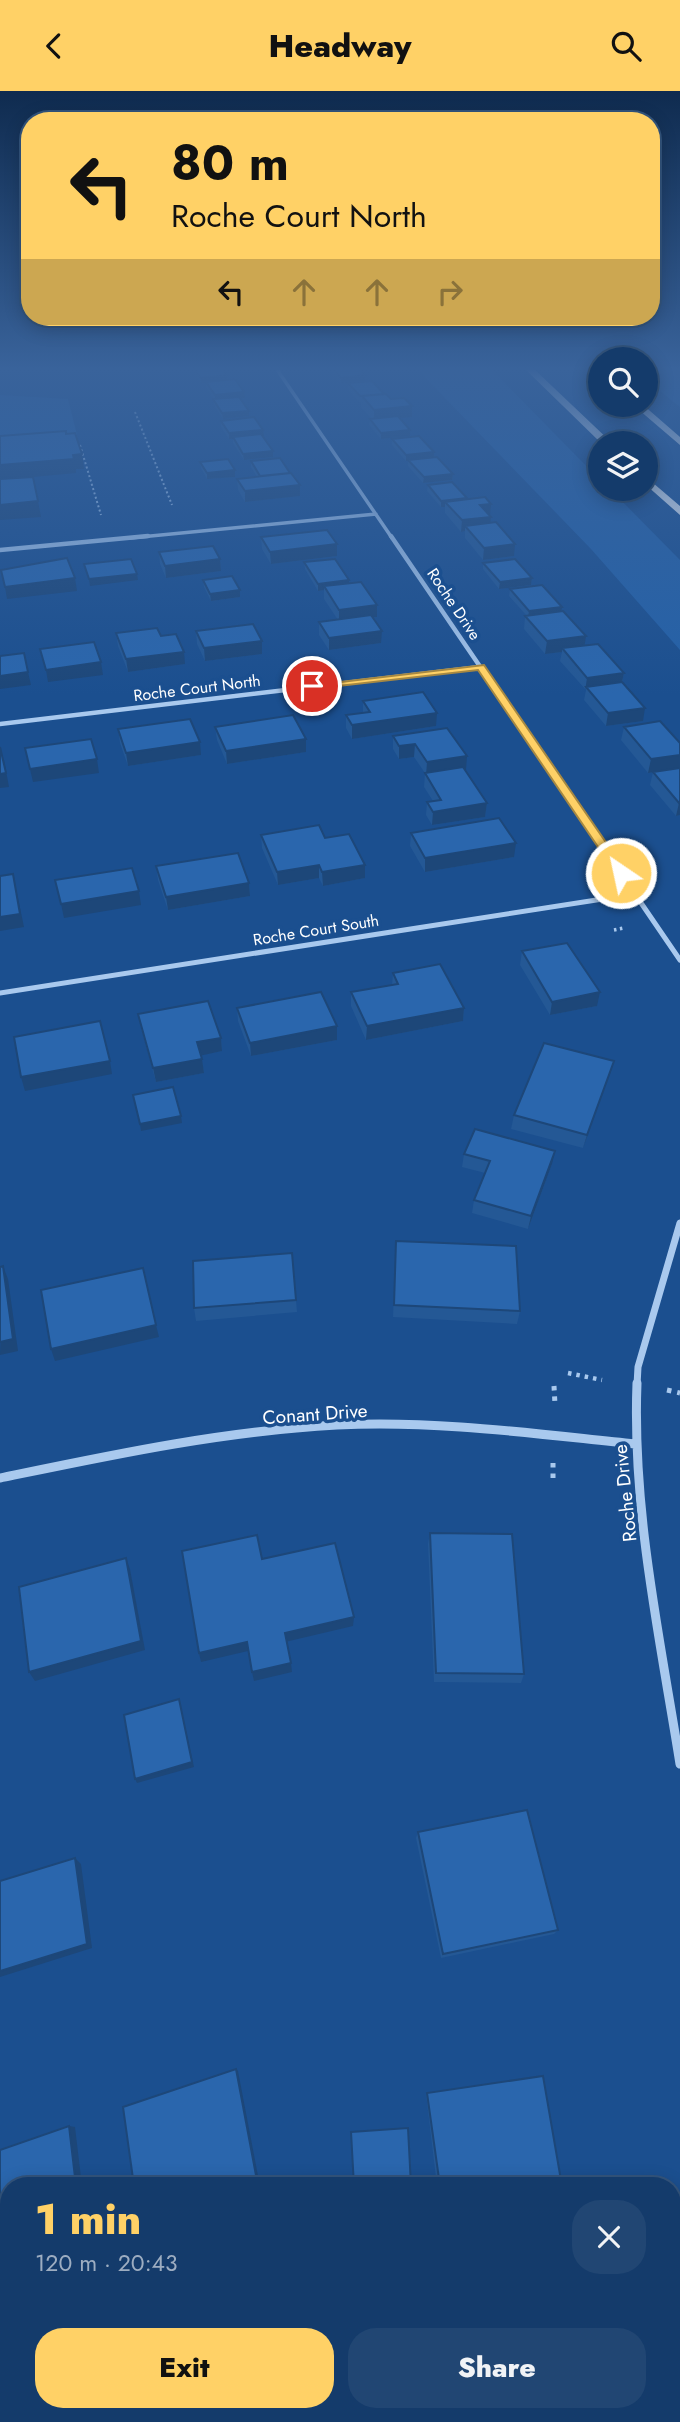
<!DOCTYPE html>
<html lang="en">
<head>
<meta charset="utf-8">
<style>
  :root { --surface:#143b6b; --page:#214673; --text:#f1f3f6; --muted:#9dadc1; --line:#33557e; --accent:#ffd166 }
  body { margin:0; font-family:Jost,sans-serif; background:var(--page); color:var(--text); height:100vh; display:flex; flex-direction:column; font-size:26px; white-space:nowrap }
  * { box-sizing:border-box; margin:0 }
  p { font-size:23px; color:var(--muted) }
  .icon { flex:none; width:38px; height:38px; fill:none; stroke:currentColor; stroke-width:2; stroke-linecap:round; stroke-linejoin:round }
  .map { position:relative; flex:1; overflow:hidden }
  .panel { position:absolute; left:0px; top:2086px; width:681px; height:245px; display:flex; flex-direction:column; background:var(--surface); border-radius:28px 28px 0 0; box-shadow:0 4px 18px #0003,0 0 0 2px var(--line) }
  .panel>* { flex:none }
  .banner { position:absolute; left:21px; top:21px; width:639px; height:214px; border-radius:28px; box-shadow:0 4px 18px #0003,0 0 0 2px var(--line); background:#ffd166; color:#111; overflow:hidden }
  .fabs { position:absolute; left:588px; top:256px; display:grid; gap:14px }
  .fabs a { display:grid; place-items:center; width:70px; height:70px; border-radius:50%; background:var(--surface); box-shadow:0 4px 18px #0003,0 0 0 2px var(--line); font-size:35px }
  .pin { position:absolute; display:grid; place-items:center; width:60px; height:60px; color:#fff; margin:-30px; border:4px solid #fff; border-radius:50%; box-shadow:0 2px 7px #0007 }
  .me { position:absolute; width:77px; margin:-38px; rotate:326deg; stroke-linejoin:round; filter:drop-shadow(0 0 5px #0008) }
  .turn { display:flex; align-items:center; gap:24px; height:147px; padding:0 35px; font-size:32px }
  .turn .icon { width:91px; height:91px; stroke-width:2.5 }
  .turn b { display:block; font-size:49px; line-height:60px }
  .lanes { display:flex; align-items:center; height:66px; padding:0 35px; background:#0003; justify-content:center; gap:35px; direction:ltr }
  .lanes .off { opacity:.35 }
  .round { display:grid; place-items:center; flex:none; width:74px; height:74px; border-radius:28px; background:var(--page) }
  .headline { display:flex; align-items:center; justify-content:space-between; height:119px; padding:0 35px }
  h1 { font-size:42px; font-weight:800; line-height:52px; color:var(--accent) }
  .action { display:flex; gap:14px; margin-top:auto; padding:14px 35px }
  .action a { flex:1; height:80px; border-radius:28px; background:var(--accent); color:#111; font-size:28px; font-weight:800; line-height:80px; text-align:center }
  .action a+a { background:var(--page); color:var(--text) }
  header { display:flex; justify-content:space-between; align-items:center; height:91px; padding:0 35px; background:var(--accent); color:#111; font-size:32px; font-weight:800 }
  .map>svg:first-child { display:block }
  .green { fill:#2461a8 }
  .lines { fill:none; stroke-linecap:round; stroke-linejoin:round }
  .path-far3 { stroke:#a9c9ee; stroke-width:2; stroke-dasharray:2 2.5; stroke-linecap:butt }
  .path-far2 { stroke:#a9c9ee; stroke-width:3.5; stroke-dasharray:2.5 3.5; stroke-linecap:butt }
  .path-far1 { stroke:#a9c9ee; stroke-width:4.5; stroke-dasharray:3.5 5; stroke-linecap:butt }
  .path { stroke:#a9c9ee; stroke-width:5; stroke-dasharray:4.5 6; stroke-linecap:butt }
  .street-far4 { stroke:#a9c9ee; stroke-width:3.5 }
  .street-far3 { stroke:#a9c9ee; stroke-width:4.5 }
  .street-far2 { stroke:#a9c9ee; stroke-width:5 }
  .street-far1 { stroke:#a9c9ee; stroke-width:7 }
  .street { stroke:#a9c9ee; stroke-width:9 }
  .highway { fill:#fff; fill-rule:evenodd }
  .wall { fill:#245895 }
  .shaded-wall { fill:#1d4779 }
  .building { fill:#2a66ad; stroke:#1d4779; stroke-width:2 }
  .route { fill:#ffd166; stroke:#a68842; stroke-width:2 }
  .labels { text-anchor:middle; dominant-baseline:central; stroke-width:7; stroke-linejoin:round; paint-order:stroke }
  .far-street-label { font-size:16px; fill:#fff; stroke:#1b4f8f }
  .street-label { font-size:19px; fill:#fff; stroke:#1b4f8f }
</style>
</head>
<body>
<header><svg class="icon" aria-label="back" viewBox="0 0 24 24"><path d="M15 5l-7 7 7 7"/></svg>Headway<svg class="icon" aria-label="search" viewBox="0 0 24 24"><circle cx="10" cy="10" r="6"/><path d="M15 15l6 6"/></svg></header>
<div class="map">
<svg width="680" height="2331" viewBox="0 0 680 2331">
  <rect width="100%" height="100%" fill="#1b4f8f"/>
  <path class="green" d="M416,277H490L600,389V397H609L680,469V559L591,458Z
    M646,277H680V316L646,289Z
    M0,304L68,308L77,344L0,357Z"/>
  <g class="lines">
    <path class="path-far3" d="M135,321L172,414
      M80,354L101,424"/>
    <path class="path-far2" d="M614,839L624,837"/>
    <path class="path-far1" d="M568,1282L602,1289"/>
    <path class="path" d="M554,1295L555,1314
      M667,1299L680,1302
      M553,1372V1388"/>
    <path class="street-far4" d="M276,277L392,447
      M130,447L376,423"/>
    <path class="street-far3" d="M391,445L539,662
      M0,459L148,445
      M0,633L480,576"/>
    <path class="street-far2" d="M538,661L680,869
      M0,902L635,803"/>
    <path class="street-far1" d="M637,1294L638,1276L680,1132"/>
    <path class="street" d="M637,1292C632,1420 660,1547 680,1673
      M0,1387C111,1364 223,1340 337,1334C437,1329 536,1343 635,1353"/>
    <path class="highway" d="M524,277H533L612,352H601Z
      M590,277H599L600,285Z
      M632,313H642L680,346V354Z
      M646,386L680,415V424L646,394Z"/>
  </g>
  <path class="wall" d="M194,277L227,289L245,307H240L249,320V325L223,328L214,314V308L206,296V292H201L195,283Z
    M330,277H359L365,284V290L341,292L330,280Z
    M348,292L384,303L391,308L412,315V326L399,327L410,345L381,348L369,334L370,328H372L361,316V311H359L348,298Z
    M221,330L263,339V345L273,360V366L244,369L233,352V348H229L221,336Z
    M392,348L434,366L453,383L452,389L423,392L408,375V370H406L392,354Z
    M251,370L290,382L300,394V405L245,411L238,399L237,388L257,386L251,376Z
    M200,371L235,379V386L207,388L201,377Z
    M428,394L467,407V408L490,424L491,426L490,432L514,465L483,469L465,447V440L461,441L445,422V416H441L427,400Z
    M261,446L337,465L271,473L262,458Z
    M159,461L220,468L221,480L166,487L160,473Z
    M304,471L349,492L377,514V526L373,527L381,552L329,559L319,544V531L338,529L324,508V499L318,500L305,478Z
    M483,472L532,487L531,494L499,498L483,478Z
    M203,489L240,506L211,510L204,496Z
    M510,498L561,521L584,555L624,582L622,591L643,630L606,635L584,609L586,599L560,570L562,561L545,563L524,538L525,525H527L509,505Z
    M196,540L262,563L205,570L197,553Z
    M116,542L185,573L128,581L118,555Z
    M363,610L436,635L352,648L346,637V624L363,622Z
    M215,636L306,661L227,673L217,649Z
    M624,636L680,677L648,682L621,649Z
    M447,637L466,679H465L487,712L485,726L432,734L426,724L427,711L433,710L424,696L425,682L414,666L399,668L393,658V645Z
    M118,638L201,664L128,675L120,652Z
    M680,677V724L676,725L650,694L653,681Z
    M411,742L514,766L425,781L410,755Z
    M261,744L325,747L365,787L323,795L319,787L278,794L262,757Z
    M156,775L249,792L250,805L168,819L158,789Z
    M522,860L597,915L550,924L520,874Z
    M393,882L464,917L463,930L366,949L351,915V901L392,894Z
    M237,917L337,935V949L251,965L238,930Z
    M138,923L221,947L222,960L201,964L204,982L156,991L141,937Z
    M614,970L610,983L583,1057L511,1038L514,1024Z
    M464,1063L552,1073L528,1138L472,1122L474,1109L485,1082L462,1076Z
    M396,1150L520,1220L517,1233L393,1226Z
    M296,1209L297,1221L196,1230L194,1217Z
    M430,1442L524,1583L521,1592L434,1591L428,1453Z
    M418,1741L558,1839L554,1843L441,1867L416,1747Z
    M427,2002L562,2095H437L426,2003Z"/>
  <path class="shaded-wall" d="M227,284V290L201,292V287Z
    M365,284V290L341,292V287Z
    M244,301L245,307L215,309V304Z
    M412,315V326L374,330V319Z
    M249,320V325L223,328L222,322Z
    M263,339L264,345L234,348L233,346V348H229V342Z
    M410,339V345L381,348V342Z
    M273,360V366L244,369L243,363Z
    M434,361V367L406,370V364Z
    M82,363L84,378H76V382L0,389V374Z
    M235,379V386L207,388V382Z
    M453,383L452,389L423,392L424,386Z
    M300,394V405L245,411V400Z
    M467,407L466,413L445,411V416H441V410Z
    M38,410L41,426L0,429V414Z
    M491,413L490,424L480,414Z
    M491,426L490,437L465,435V440L461,441L462,429Z
    M337,453V465L271,473L270,461Z
    M515,453L514,465L483,469L484,457Z
    M220,468L221,480L166,487L165,475Z
    M137,483L138,489L90,495L89,488Z
    M75,487L77,500L7,508L5,496Z
    M532,487L531,494L499,498L500,491Z
    M349,489V496L324,495V499L318,500V493Z
    M240,499V506L211,510L210,503Z
    M377,514V526L339,531V519Z
    M562,516L561,523L528,527L529,520Z
    M382,540L381,552L329,559V547Z
    M586,545L584,558L562,557V561L545,563L547,550Z
    M262,550V563L205,570L204,557Z
    M184,561L185,573L128,581L126,568Z
    M101,571L103,584L48,591L46,579Z
    M28,581L31,594L0,598V585Z
    M624,582L621,595L586,596L585,600L587,587Z
    M645,617L643,630L606,635L608,622Z
    M437,622L436,635L352,648V634Z
    M306,648V661L227,673L226,660Z
    M200,651L201,664L128,675L126,662Z
    M415,653L414,666L399,668V655Z
    M680,664V677L648,682L651,668Z
    M467,665L466,679L426,685L427,671Z
    M97,668L99,682L33,691L30,678Z
    M4,669L9,696L0,697V683Z
    M680,711V724L676,725L679,712Z
    M487,712L485,726L432,734L433,721Z
    M516,752L514,766L425,781V767Z
    M319,774V787L278,794L277,781Z
    M365,774V787L323,795L322,781Z
    M13,783L24,836L0,840V826Z
    M249,792L250,805L168,819L166,806Z
    M139,800L141,814L64,827L61,813Z
    M600,901L597,915L550,924L552,911Z
    M464,917L463,930L366,949L367,935Z
    M337,935V949L251,965L250,952Z
    M221,947L222,960L199,965L197,951Z
    M202,968L204,982L156,991L153,977Z
    M110,970L112,983L25,1000L21,986Z
    M614,970L610,983L583,1057L587,1044Z
    M181,1025L182,1032L141,1040L140,1033Z
    M555,1060L552,1073L528,1138L531,1125Z
    M3,1175L8,1188L18,1260L0,1264Z
    M156,1234L159,1246L55,1270L51,1258Z
    M126,1467L130,1478L145,1559L35,1590L29,1581Z
    M354,1526L353,1535L285,1551V1542Z
    M247,1551L248,1560L201,1571L199,1562Z
    M291,1572L292,1581L254,1590L252,1581Z
    M179,1608L194,1676L137,1692L135,1688Z
    M75,1767L81,1773L92,1857L0,1886V1880Z
    M236,1978L238,1980L260,2095H258Z
    M69,2035L75,2036L82,2095H76Z"/>
  <path class="building" d="M194,277H222L227,284L201,287Z
    M333,277H359L365,284L341,287Z
    M235,288L244,301L215,304L206,291Z
    M372,290L384,303L360,305L348,292Z
    M386,303L391,308L404,307L412,315L374,319L362,305Z
    M239,306L249,320L222,322L213,308Z
    M398,325L410,339L381,342L370,328Z
    M254,326L263,339L229,342L221,330Z
    M66,340V343L75,342L82,363L73,364L74,368L0,374V345Z
    M261,343L273,360L243,363L233,346Z
    M419,345L434,361L406,364L392,348Z
    M437,366L453,383L424,386L408,369Z
    M280,367L290,382L260,385L251,370Z
    M228,368L235,379L207,382L200,371Z
    M291,382L300,394L245,400L237,388Z
    M33,386L38,410L0,414V388Z
    M452,391L467,407L441,410L428,394Z
    M485,406L491,413L480,414L491,426L462,429L445,411Z
    M496,431L515,453L484,457L465,435Z
    M327,439L337,453L270,461L261,446Z
    M213,455L220,468L165,475L159,461Z
    M67,467L75,487L5,496L1,479Z
    M131,468L137,483L89,488L84,473Z
    M335,468L349,489L318,493L304,471Z
    M515,468L532,487L500,491L483,472Z
    M232,485L240,499L210,503L203,489Z
    M361,491L377,514L339,519L324,495Z
    M542,494L562,516L529,520L510,498Z
    M563,520L586,545L547,550L525,525Z
    M371,524L382,540L329,547L319,531Z
    M253,533L262,550L204,557L196,540Z
    M157,537L161,545L176,543L184,561L126,568L116,542Z
    M94,551L101,571L46,579L40,558Z
    M598,553L624,582L587,587L562,557Z
    M24,562L28,581L0,585V565Z
    M622,591L645,617L608,622L586,596Z
    M423,601L437,622L352,634L346,624L370,621L363,610Z
    M293,624L306,648L226,660L215,636Z
    M190,628L200,651L126,662L118,638Z
    M660,630L680,652V664L651,668L624,636Z
    M447,637L467,665L427,671L415,653L399,655L393,645Z
    M91,648L97,668L30,678L25,657Z
    M0,656L6,682L0,683Z
    M463,676L487,712L433,721L427,711L441,709L425,682Z
    M680,677V711L679,712L653,681Z
    M499,727L516,752L425,767L411,742Z
    M319,734L325,747L349,743L365,774L322,781L319,774L277,781L261,744Z
    M238,762L249,792L166,806L156,775Z
    M132,777L139,800L61,813L55,789Z
    M13,783L20,823L0,826V785Z
    M567,852L600,901L552,911L522,860Z
    M440,873L464,917L367,935L351,901L398,893L393,882Z
    M321,901L337,935L250,952L237,917Z
    M208,910L221,947L197,951L202,968L153,977L138,923Z
    M100,930L110,970L21,986L14,946Z
    M544,952L614,970L587,1044L514,1024Z
    M173,996L181,1025L140,1033L133,1004Z
    M475,1038L555,1060L531,1125L474,1109L490,1070L464,1063Z
    M396,1150L516,1155L520,1220L394,1214Z
    M292,1162L296,1209L194,1217L193,1170Z
    M3,1175L13,1248L0,1251V1176Z
    M143,1177L156,1234L51,1258L41,1199Z
    M430,1442L512,1443L524,1583L436,1582Z
    M257,1444L262,1468L335,1452L354,1526L285,1542L291,1572L252,1581L247,1551L199,1562L182,1460Z
    M126,1467L141,1550L29,1581L19,1496Z
    M179,1608L192,1671L135,1688L124,1624Z
    M527,1719L558,1839L443,1863L418,1741Z
    M75,1767L87,1853L0,1880V1790Z
    M236,1978L258,2095H134L123,2016Z
    M543,1985L562,2095H440L427,2002Z
    M69,2035L76,2095H9V2265L0,2268V2059Z
    M408,2037L411,2095H354L351,2041Z"/>
  <linearGradient id="sky" x2="0" y2="1"><stop stop-color="#0f2b4f"/><stop offset="0.46" stop-color="#39639b"/><stop offset="1" stop-color="#39639b" stop-opacity="0"/></linearGradient>
  <rect width="680" height="604" fill="url(#sky)"/>
  <path class="route" d="M484,574L627,782L625,784H617L478,579L312,598L307,595Z"/>
  <g class="labels">
    <g class="far-street-label">
      <text transform="translate(454 513) rotate(56)">Roche Drive</text>
      <text transform="translate(197 597) rotate(-7)">Roche Court North</text>
      <text transform="translate(316 839) rotate(-9)">Roche Court South</text>
    </g>
    <g class="street-label">
      <text transform="translate(315 1323) rotate(-4)">Conant Drive</text>
      <text transform="translate(625 1402) rotate(-96)">Roche Drive</text>
    </g>
  </g>
</svg>
<div class="fabs">
<a><svg class="icon" aria-label="search" viewBox="0 0 24 24"><circle cx="10" cy="10" r="6"/><path d="M15 15l6 6"/></svg></a>
<a><svg class="icon" aria-label="layers" viewBox="0 0 24 24"><path d="M12 4l9 5-9 5-9-5zM3 14l9 5 9-5"/></svg></a>
</div>
<div class="pin" style="left:312px;top:595px;background:#d93025"><svg class="icon" aria-label="arrive" viewBox="0 0 24 24"><path d="M6 21V4h12l-3 4 3 4H6"/></svg></div>
<svg class="me" style="left:621px;top:782px" viewBox="-20 -20 40 40"><circle r="17" fill="#ffd166" stroke="#fff" stroke-width="3"/><path d="M0-11L8 9 0 5-8 9z" fill="#fff"/></svg>
<div class="banner">
<div class="turn"><svg class="icon" aria-label="left" viewBox="0 0 24 24"><path d="M17 20v-9H6M10 6l-5 5 5 5"/></svg><div><b>80 m</b>Roche Court North</div></div>
<div class="lanes"><svg class="icon" aria-label="left" viewBox="0 0 24 24"><path d="M17 20v-9H6M10 6l-5 5 5 5"/></svg><svg class="icon off" aria-label="ahead" viewBox="0 0 24 24"><path d="M12 20V5M6 11l6-6 6 6"/></svg><svg class="icon off" aria-label="ahead" viewBox="0 0 24 24"><path d="M12 20V5M6 11l6-6 6 6"/></svg><svg class="icon off" aria-label="right" viewBox="0 0 24 24"><path d="M7 20v-9h11M14 6l5 5-5 5"/></svg></div>
</div>
<section class="panel">
<div class="headline"><div><h1>1 min</h1><p>120 m · 20:43</p></div><a class="round"><svg class="icon" aria-label="close" viewBox="0 0 24 24"><path d="M6 6l12 12M18 6L6 18"/></svg></a></div>
<div class="action"><a>Exit</a><a>Share</a></div>
</section>
</div>
</body>
</html>
